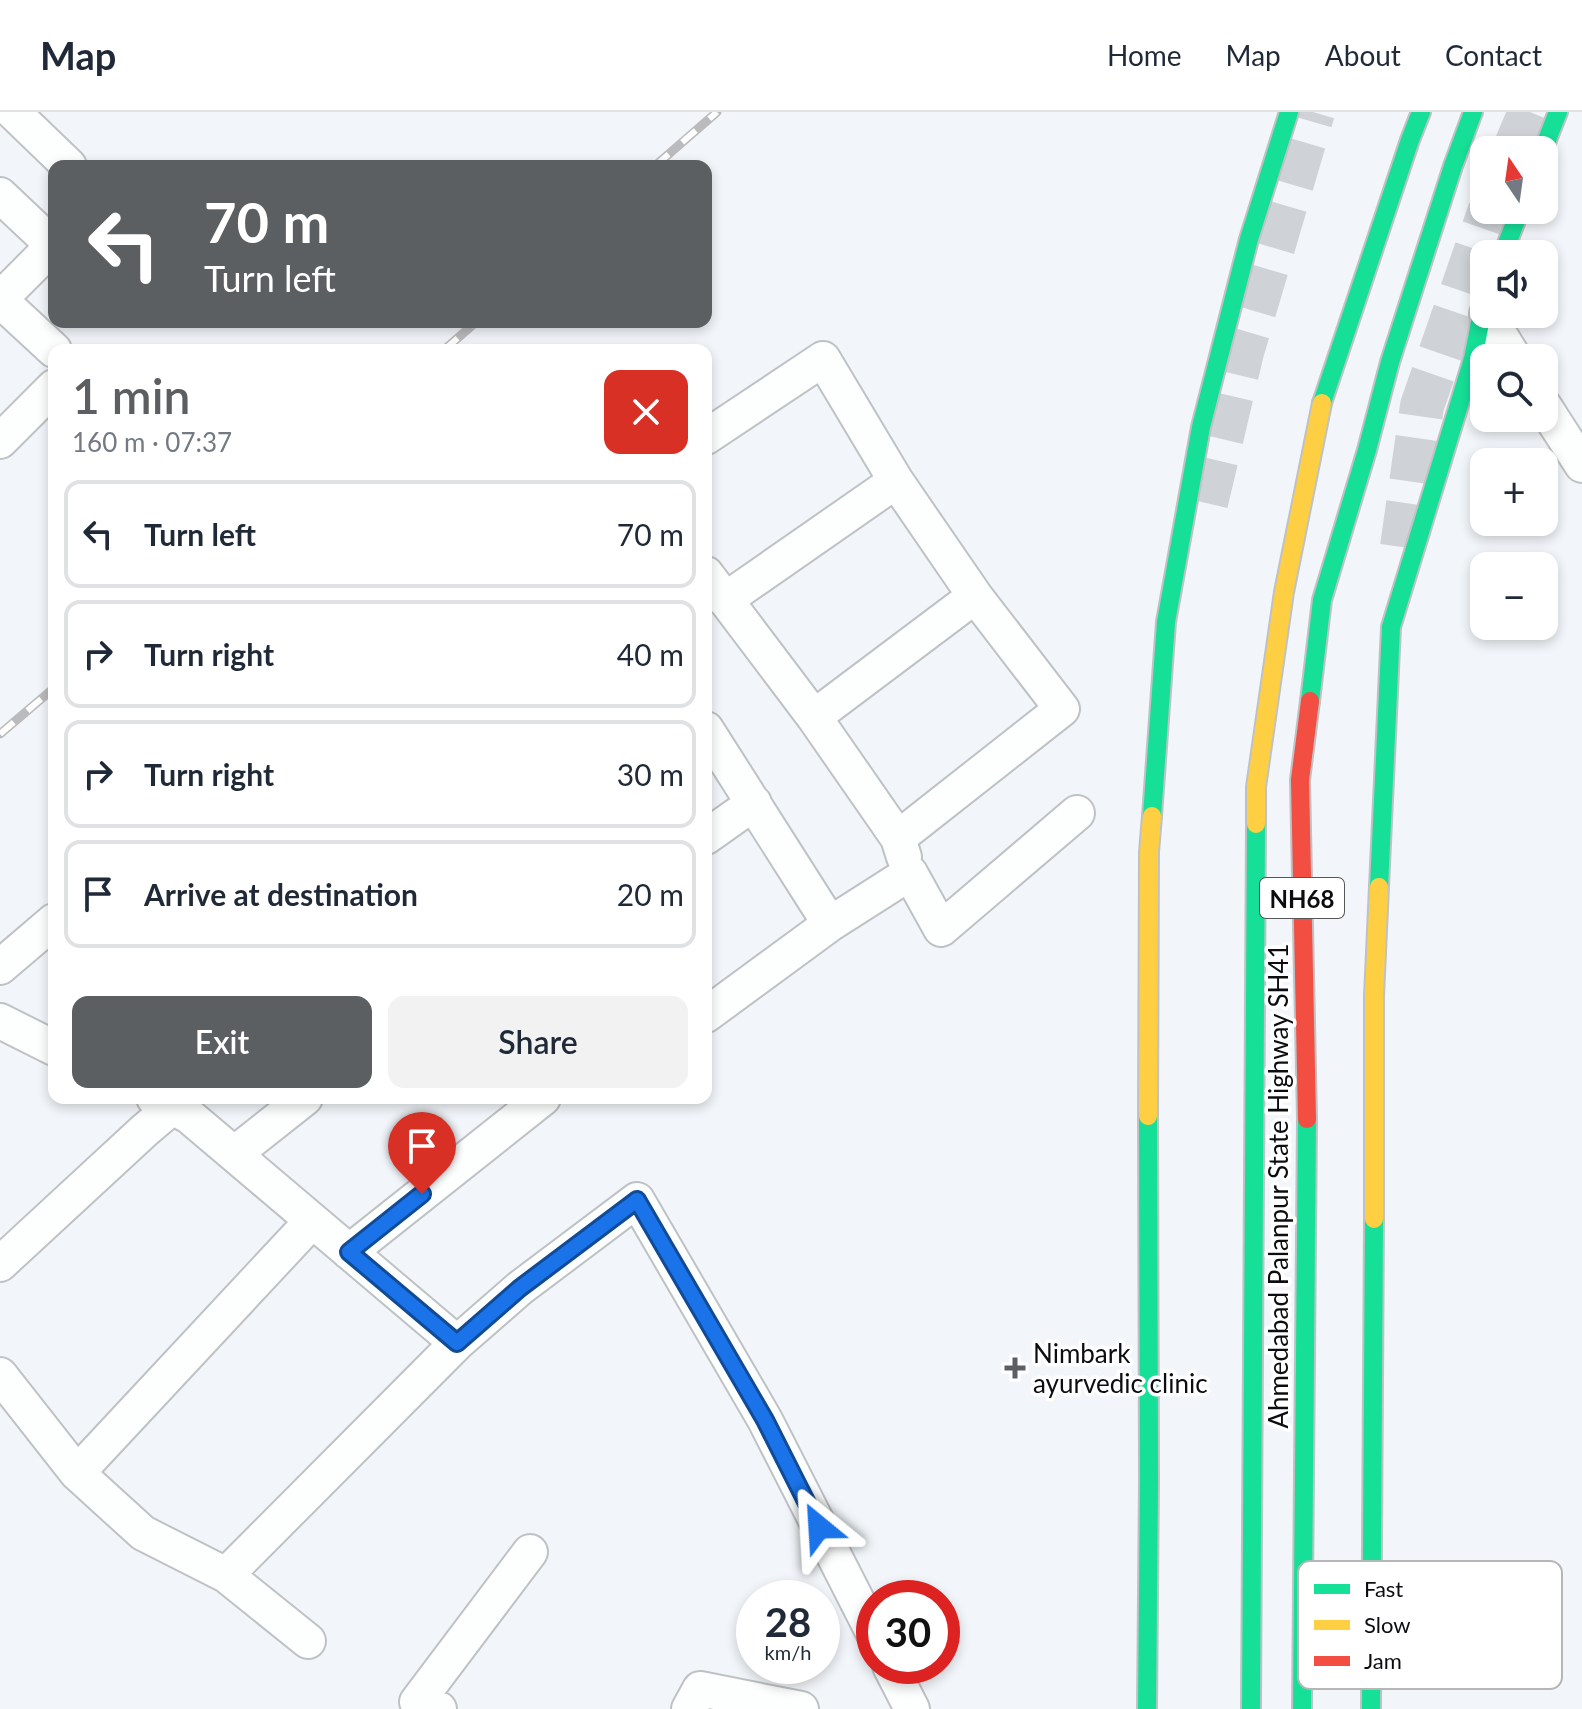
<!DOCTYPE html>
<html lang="en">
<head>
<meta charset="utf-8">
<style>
  :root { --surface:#fff; --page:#f2f2f3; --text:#1f2937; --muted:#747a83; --line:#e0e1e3; --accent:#5c5f62 }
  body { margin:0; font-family:Lato,sans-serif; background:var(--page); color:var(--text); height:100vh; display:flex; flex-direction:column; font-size:30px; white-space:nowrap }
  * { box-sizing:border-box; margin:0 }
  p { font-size:26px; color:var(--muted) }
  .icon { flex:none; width:44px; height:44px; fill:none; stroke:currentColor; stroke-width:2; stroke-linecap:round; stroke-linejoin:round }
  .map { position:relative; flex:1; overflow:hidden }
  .sheet { position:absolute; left:48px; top:232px; width:664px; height:760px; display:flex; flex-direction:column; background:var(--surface); border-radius:16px; box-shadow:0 4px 12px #0003 }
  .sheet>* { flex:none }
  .guide { position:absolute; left:48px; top:48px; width:664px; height:168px; border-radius:16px; box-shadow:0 4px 12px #0003; background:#5c5f62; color:#fff; overflow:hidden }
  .needle { width:52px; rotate:347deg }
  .fabs { position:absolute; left:1470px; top:24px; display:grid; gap:16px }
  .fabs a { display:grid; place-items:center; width:88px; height:88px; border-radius:16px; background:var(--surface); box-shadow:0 4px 12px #0003; font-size:40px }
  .speed { position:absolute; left:736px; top:1468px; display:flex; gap:16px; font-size:40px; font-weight:700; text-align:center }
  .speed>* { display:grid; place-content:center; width:104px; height:104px; border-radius:50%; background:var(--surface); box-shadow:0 4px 12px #0003; line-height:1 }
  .speed small { font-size:20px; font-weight:400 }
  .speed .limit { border:12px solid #d22; background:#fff; color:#111 }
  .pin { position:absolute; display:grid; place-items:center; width:68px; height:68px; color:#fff; margin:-82px -34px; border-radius:50% 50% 50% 0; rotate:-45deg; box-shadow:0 0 8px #0007 }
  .pin .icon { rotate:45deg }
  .me { position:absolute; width:88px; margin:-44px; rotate:333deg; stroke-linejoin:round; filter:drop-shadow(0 0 6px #0008) }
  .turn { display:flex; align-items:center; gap:28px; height:168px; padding:0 24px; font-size:36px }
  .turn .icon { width:104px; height:104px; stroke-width:2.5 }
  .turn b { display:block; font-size:56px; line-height:68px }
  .round { display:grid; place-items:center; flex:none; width:84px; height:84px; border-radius:16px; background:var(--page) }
  .summary { display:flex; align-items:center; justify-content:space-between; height:136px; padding:0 24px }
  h1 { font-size:48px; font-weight:600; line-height:60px; color:var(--accent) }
  .primary-button { display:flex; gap:16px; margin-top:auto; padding:16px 24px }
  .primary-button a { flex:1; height:92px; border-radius:16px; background:var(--accent); color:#fff; font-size:32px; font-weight:600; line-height:92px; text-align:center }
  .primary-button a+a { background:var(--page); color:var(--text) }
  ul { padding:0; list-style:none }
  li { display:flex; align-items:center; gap:24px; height:108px; margin:0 16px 12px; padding:0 8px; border:4px solid var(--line); border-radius:16px }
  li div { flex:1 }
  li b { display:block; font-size:30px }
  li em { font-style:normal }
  header { display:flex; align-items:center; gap:48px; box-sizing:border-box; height:112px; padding:0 40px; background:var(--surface); border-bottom:2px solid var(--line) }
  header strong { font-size:38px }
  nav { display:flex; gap:44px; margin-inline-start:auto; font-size:28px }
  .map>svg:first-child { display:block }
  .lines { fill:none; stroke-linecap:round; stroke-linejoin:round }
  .secondary-tunnel { stroke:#cfd3d7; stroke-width:44; stroke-dasharray:44 22; stroke-linecap:butt }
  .street-casing { stroke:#bfc2c5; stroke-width:38 }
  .fast-casing { stroke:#bfc2c5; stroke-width:22 }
  .slow-casing { stroke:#bfc2c5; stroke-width:22 }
  .jam-casing { stroke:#bfc2c5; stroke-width:22 }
  .street { stroke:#fdfefe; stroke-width:34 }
  .fast { stroke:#16e098; stroke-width:18 }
  .slow { stroke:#ffcf43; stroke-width:18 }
  .jam { stroke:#f24e42; stroke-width:18 }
  .rail-casing { stroke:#bbbbbd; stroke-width:9 }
  .rail { stroke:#fff; stroke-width:6; stroke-dasharray:18; stroke-linecap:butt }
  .route-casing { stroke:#114b97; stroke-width:20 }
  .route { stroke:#1a73e8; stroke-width:14 }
  .poi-dot { fill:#5c5f62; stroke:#fff; stroke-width:3 }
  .labels { text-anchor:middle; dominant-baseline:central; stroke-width:7; stroke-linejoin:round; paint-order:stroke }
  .shield { fill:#fff; stroke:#545658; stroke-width:2 }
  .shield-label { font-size:24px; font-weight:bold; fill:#0b0d10 }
  .street-label { font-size:26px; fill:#0b0d10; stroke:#fff }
  .poi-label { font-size:26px; fill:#0b0d10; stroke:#fff; text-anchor:start }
  .key { fill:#fff; stroke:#b6b6b7; stroke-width:2 }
  .key-label { font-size:22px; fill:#0b0d10 }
</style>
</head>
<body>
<header>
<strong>Map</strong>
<nav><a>Home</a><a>Map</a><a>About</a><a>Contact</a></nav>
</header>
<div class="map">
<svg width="1582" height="1597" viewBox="0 0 1582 1597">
  <rect width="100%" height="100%" fill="#f2f6fa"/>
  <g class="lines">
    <path class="secondary-tunnel" d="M1514,38L1530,0
      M1206,391L1242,240L1313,0
      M1402,435L1422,294L1490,98"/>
    <g class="street-casing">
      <path id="street" d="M13,0L69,54
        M0,83L54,134
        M0,187L53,134
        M0,188L54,238
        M1487,202L1514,246
        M1544,294L1582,353
        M706,325L823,247L896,369
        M0,329L54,275
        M706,462L814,605L898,726L904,745
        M725,488L896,369L975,484
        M814,605L975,484L1062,597L898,726
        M706,617L830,812
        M706,725L754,691
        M0,855L54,809
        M706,903L830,812L910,761L941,817L1077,701
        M0,909L54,936
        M154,986L189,1004L457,1231L520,1176L637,1088L765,1308L874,1522
        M234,1042L305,986
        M349,1140L543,986
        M0,1152L145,1018L183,986
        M0,1263L77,1361L143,1421L226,1463L308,1529
        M77,1361L312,1109
        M226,1463L457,1231
        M890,1554L912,1597
        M439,1597L417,1590L530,1440
        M689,1597L700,1577L801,1597"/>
    </g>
    <g class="fast-casing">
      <path id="fast" d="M1543,38L1558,0
        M1503,142L1520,98
        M1322,291L1410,28L1421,0
        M1310,589L1322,488L1367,338L1390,250L1453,54L1473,0
        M1152,704L1166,510L1201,315L1249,127L1289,0
        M1379,775L1391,515L1473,247L1484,190
        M1147,1597L1149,1369L1148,1004
        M1251,1597L1256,712
        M1302,1597L1307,1007
        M1371,1597L1374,1107"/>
    </g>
    <g class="slow-casing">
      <path id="slow" d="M1256,712V675L1284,480L1322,291
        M1148,1004L1149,740L1152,704
        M1374,1107V884L1379,775"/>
    </g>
    <g class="jam-casing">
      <path id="jam" d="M1307,1007L1300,668L1310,589"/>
    </g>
    <use href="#street" class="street"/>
    <use href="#fast" class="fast"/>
    <use href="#slow" class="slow"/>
    <use href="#jam" class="jam"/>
    <g class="rail-casing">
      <path id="rail" d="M655,54L717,0
        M444,238L476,210
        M0,622L54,576"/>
    </g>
    <use href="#rail" class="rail"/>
  </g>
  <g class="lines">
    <g class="route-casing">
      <path id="route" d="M422,1082L349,1140L457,1231L520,1176L637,1088L765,1308L819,1415"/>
    </g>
    <use href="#route" class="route"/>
  </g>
  <path class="poi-dot" d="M1011 1244h8v8h8v8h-8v8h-8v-8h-8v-8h8z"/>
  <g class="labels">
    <rect class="shield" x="1260" y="766" width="84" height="40" rx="6"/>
    <g class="shield-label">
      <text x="1302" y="786">NH68</text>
    </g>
    <g class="street-label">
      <text transform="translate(1278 1074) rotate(-90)">Ahmedabad Palanpur State Highway SH41</text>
    </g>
    <g class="poi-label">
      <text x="1033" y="1241">Nimbark<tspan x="1033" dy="30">ayurvedic clinic</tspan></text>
    </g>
  </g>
  <rect x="1298" y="1449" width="264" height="128" rx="12" class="key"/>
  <rect x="1314" y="1472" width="36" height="10" fill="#16e098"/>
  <rect x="1314" y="1508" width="36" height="10" fill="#ffcf43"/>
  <rect x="1314" y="1544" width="36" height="10" fill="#f24e42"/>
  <g class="key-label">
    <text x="1364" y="1485">Fast</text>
    <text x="1364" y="1521">Slow</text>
    <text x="1364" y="1557">Jam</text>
  </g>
</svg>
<div class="fabs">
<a><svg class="needle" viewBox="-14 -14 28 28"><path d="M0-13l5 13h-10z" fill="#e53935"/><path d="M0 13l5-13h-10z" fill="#747a83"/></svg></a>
<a><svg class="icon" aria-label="sound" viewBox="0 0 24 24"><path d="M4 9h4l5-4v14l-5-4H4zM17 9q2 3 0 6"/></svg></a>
<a><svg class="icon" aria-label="search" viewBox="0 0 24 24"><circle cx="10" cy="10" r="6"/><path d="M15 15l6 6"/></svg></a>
<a>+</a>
<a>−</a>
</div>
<div class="speed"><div>28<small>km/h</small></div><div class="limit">30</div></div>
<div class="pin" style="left:422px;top:1082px;background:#d93025"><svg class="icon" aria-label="arrive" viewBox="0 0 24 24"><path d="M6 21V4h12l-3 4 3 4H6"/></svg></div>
<svg class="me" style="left:819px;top:1415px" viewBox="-20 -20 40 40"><path d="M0-17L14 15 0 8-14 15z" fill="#1a73e8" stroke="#fff" stroke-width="4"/></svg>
<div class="guide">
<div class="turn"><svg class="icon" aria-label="left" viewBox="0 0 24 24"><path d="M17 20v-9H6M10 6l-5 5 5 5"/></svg><div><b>70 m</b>Turn left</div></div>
</div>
<section class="sheet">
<div class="summary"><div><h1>1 min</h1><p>160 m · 07:37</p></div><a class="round" style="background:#d93025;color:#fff"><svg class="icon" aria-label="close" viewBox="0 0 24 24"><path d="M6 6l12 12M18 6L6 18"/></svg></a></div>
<ul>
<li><svg class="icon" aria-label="left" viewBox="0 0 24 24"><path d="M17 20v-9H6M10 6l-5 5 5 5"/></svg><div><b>Turn left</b></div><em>70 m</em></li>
<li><svg class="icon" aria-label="right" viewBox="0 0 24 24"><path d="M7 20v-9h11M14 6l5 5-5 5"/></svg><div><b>Turn right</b></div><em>40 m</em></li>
<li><svg class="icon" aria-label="right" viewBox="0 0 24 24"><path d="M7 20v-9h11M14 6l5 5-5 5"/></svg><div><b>Turn right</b></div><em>30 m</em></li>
<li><svg class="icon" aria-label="arrive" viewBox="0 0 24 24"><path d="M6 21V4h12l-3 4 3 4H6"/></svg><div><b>Arrive at destination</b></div><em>20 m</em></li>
</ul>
<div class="primary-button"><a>Exit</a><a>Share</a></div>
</section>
</div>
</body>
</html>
